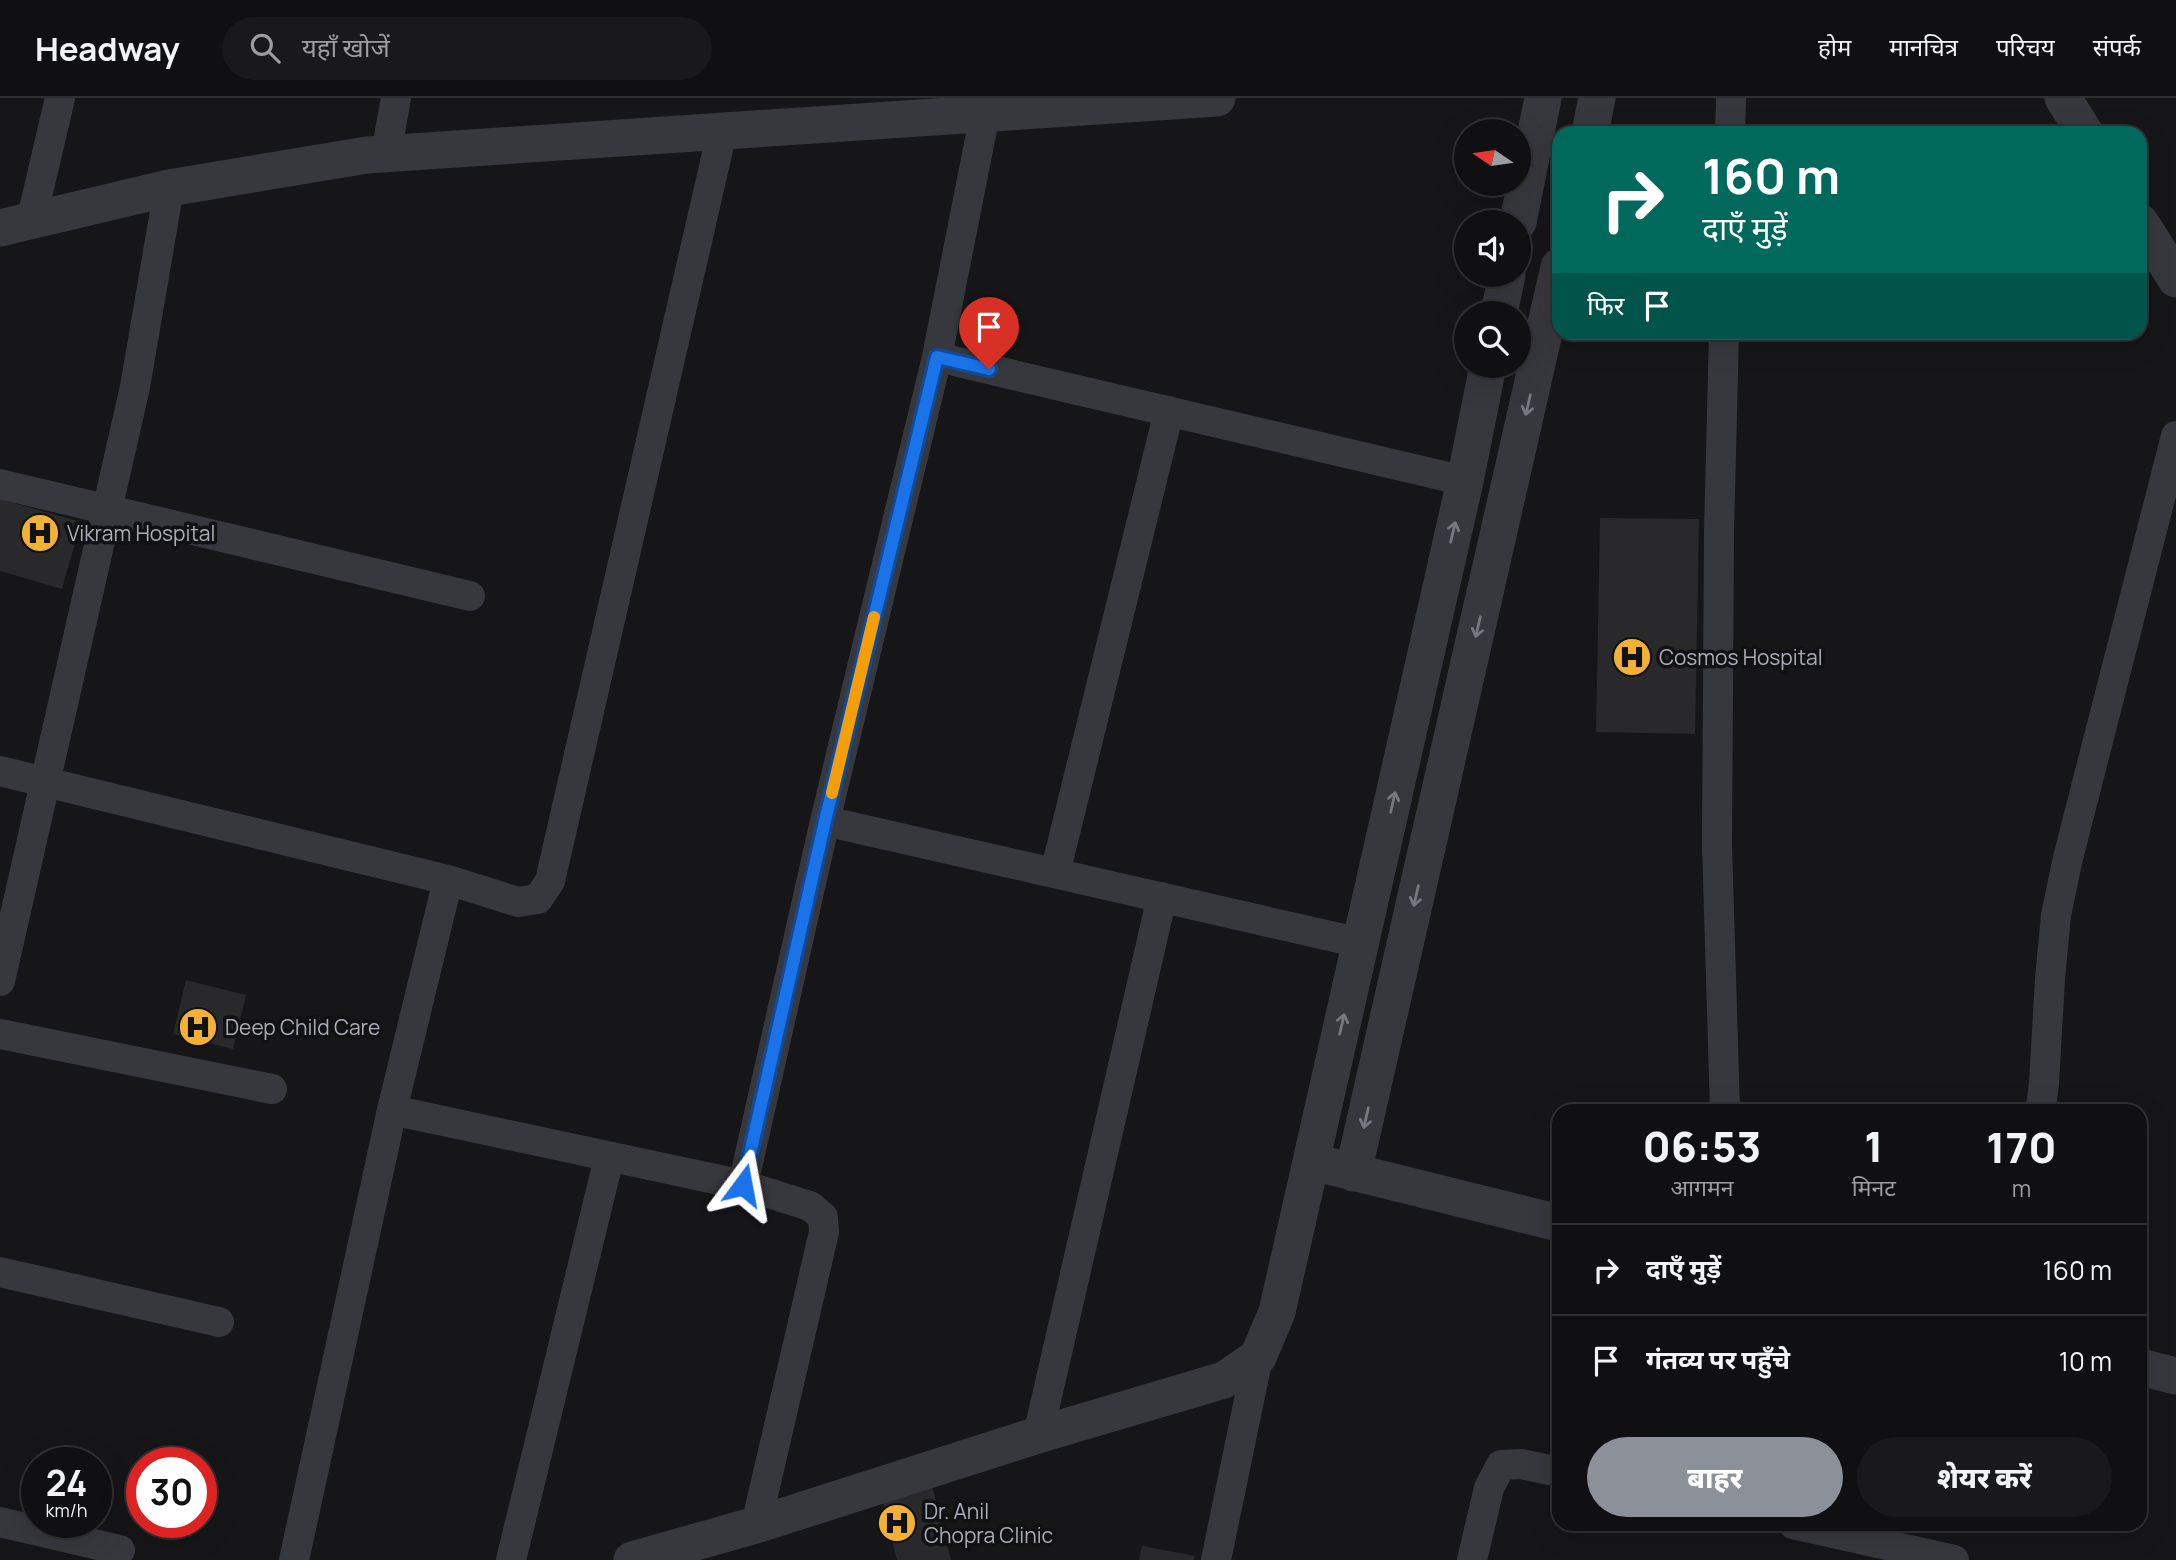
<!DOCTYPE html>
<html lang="hi">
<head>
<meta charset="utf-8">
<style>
  :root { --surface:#101012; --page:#19191b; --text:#f1f3f6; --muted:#9c9d9f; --line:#303032; --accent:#8c9099 }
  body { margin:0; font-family:Manrope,"Noto Sans Devanagari",sans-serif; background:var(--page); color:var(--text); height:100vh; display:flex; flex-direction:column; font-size:26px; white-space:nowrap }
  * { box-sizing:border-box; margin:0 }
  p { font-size:23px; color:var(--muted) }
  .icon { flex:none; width:38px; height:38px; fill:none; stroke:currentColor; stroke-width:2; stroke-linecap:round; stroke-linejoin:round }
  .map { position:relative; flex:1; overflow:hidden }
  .panel { position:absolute; left:1552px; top:1006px; width:595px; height:427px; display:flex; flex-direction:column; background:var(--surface); border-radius:21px; box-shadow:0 7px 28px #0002,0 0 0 2px var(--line) }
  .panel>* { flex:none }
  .banner { position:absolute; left:1552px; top:28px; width:595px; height:214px; border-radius:21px; box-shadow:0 7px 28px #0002,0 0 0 2px var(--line); background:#00695c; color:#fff; overflow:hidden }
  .needle { width:46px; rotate:283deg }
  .tools { position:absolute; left:1454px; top:21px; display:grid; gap:14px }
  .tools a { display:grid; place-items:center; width:77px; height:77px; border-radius:50%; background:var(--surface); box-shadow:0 7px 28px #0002,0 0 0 2px var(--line); font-size:35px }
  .speed { position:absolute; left:21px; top:1349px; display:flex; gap:14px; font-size:35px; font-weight:700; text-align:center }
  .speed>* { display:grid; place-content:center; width:91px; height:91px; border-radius:50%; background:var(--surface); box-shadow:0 7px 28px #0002,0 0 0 2px var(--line); line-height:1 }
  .speed small { font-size:18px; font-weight:400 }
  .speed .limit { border:10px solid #d22; background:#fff; color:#111 }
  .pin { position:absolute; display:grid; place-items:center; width:60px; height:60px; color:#fff; margin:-72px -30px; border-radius:50% 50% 50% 0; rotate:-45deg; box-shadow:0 0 7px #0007 }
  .pin .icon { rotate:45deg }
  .me { position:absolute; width:77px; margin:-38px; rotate:13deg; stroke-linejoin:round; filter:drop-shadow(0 0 5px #0008) }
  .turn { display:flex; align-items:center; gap:24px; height:147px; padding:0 35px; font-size:32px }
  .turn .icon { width:91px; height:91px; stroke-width:2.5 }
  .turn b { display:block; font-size:49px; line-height:60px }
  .then { display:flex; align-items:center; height:66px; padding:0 35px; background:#0003; gap:14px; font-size:26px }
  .eta { display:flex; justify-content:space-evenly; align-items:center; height:119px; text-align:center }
  .eta b { font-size:42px; font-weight:800; line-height:49px }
  .cta { display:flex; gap:14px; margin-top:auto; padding:14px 35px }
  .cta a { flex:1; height:80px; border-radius:42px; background:var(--accent); color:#fff; font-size:28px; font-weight:800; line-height:80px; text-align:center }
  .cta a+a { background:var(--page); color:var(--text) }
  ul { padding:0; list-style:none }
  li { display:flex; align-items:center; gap:21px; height:91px; padding:0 35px; border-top:2px solid var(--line) }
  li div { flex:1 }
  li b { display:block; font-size:26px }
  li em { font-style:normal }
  header { display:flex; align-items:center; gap:42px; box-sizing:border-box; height:98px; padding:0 35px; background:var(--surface); border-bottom:2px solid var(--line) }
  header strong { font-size:33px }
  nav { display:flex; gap:38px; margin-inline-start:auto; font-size:24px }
  .search { width:490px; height:63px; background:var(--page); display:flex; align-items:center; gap:18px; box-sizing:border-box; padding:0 24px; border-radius:38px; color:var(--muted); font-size:26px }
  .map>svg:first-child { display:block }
  .building { fill:#29292c }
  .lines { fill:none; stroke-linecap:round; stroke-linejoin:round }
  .minor { stroke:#37383d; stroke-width:30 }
  .tertiary { stroke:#37383d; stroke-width:37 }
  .oneway { stroke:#757881 }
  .route-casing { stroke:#114b97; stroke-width:18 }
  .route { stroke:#1a73e8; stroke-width:12 }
  .slow { stroke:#f59e0b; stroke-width:12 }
  .labels { text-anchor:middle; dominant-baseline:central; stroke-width:7; stroke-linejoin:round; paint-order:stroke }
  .poi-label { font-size:21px; fill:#a8adb8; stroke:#111113; text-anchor:start }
</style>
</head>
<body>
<header>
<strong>Headway</strong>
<div class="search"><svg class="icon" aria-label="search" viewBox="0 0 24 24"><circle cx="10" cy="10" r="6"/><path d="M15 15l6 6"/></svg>यहाँ खोजें</div>
<nav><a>होम</a><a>मानचित्र</a><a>परिचय</a><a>संपर्क</a></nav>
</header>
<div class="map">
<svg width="2176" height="1462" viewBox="0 0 2176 1462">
  <rect width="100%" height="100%" fill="#161618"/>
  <path class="building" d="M0,401L81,424L62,491L0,473Z
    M1600,420L1699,421L1695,636L1596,634Z
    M186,882L246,897L233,951L173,936Z
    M932,1388L951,1462H897L882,1401Z
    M1142,1448L1195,1458L1194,1462H1139Z"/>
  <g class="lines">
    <path class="minor" d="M1730,35L1731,0
      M386,56L396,0
      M31,124L60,0
      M1724,234L1719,434L1717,746L1725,1013
      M937,259L1465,383
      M0,386L470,498
      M0,673L448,782L518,804L538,801L550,783L722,34
      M825,723L1361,845
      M1055,775L1169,313
      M0,883L135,289L169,90
      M0,936L272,991
      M392,1012L743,1087L810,1108L823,1119L824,1134L756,1427
      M2038,1013L2041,1009L2044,985L2050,881L2056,817L2068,760L2176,338
      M743,1087L825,723L937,259L985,16L986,0
      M0,1174L219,1224
      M1038,1337L1162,799
      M0,1424L120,1452
      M1793,1426L1954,1462
      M294,1462L392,1012L448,782
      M511,1462L609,1060
      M1216,1462L1258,1259
      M1472,1462L1489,1390L1501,1367L1521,1366L1559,1374"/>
    <path class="tertiary" d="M2063,0L2085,35
      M1590,35L1597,0
      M1518,124L1543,0
      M2140,124L2176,181
      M0,130L169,90L367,57L1217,0
      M1499,215L1507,177
      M1329,1068L1559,1125
      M1353,1075L1559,169
      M2140,1269L2176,1278
      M632,1462L756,1427L1038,1337L1224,1282L1258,1259L1277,1214L1465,383L1488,268"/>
  </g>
  <defs><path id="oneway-shaft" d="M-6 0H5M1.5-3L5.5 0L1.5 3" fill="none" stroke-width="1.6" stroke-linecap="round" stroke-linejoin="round" transform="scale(1.75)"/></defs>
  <g class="oneway">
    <use href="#oneway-shaft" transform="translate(1528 307) rotate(103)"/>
    <use href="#oneway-shaft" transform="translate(1453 434) rotate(-77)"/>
    <use href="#oneway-shaft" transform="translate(1478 529) rotate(103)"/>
    <use href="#oneway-shaft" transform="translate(1393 704) rotate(-77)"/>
    <use href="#oneway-shaft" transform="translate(1416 798) rotate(103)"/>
    <use href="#oneway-shaft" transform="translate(1342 926) rotate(-77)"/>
    <use href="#oneway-shaft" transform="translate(1366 1020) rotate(103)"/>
  </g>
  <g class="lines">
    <g class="route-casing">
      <path id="route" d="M743,1087L825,723L937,259L989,271"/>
    </g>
    <use href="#route" class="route"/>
    <path class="slow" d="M832,695L874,519"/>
  </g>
  <defs>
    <g id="hospital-disc" transform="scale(2.0125)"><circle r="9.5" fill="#f2b134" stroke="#111113"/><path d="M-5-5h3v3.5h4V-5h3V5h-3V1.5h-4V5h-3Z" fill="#111"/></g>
  </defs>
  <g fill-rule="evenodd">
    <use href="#hospital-disc" x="40" y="435"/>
    <use href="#hospital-disc" x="1632" y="559"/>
    <use href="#hospital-disc" x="198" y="929"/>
    <use href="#hospital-disc" x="897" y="1425"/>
  </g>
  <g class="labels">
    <g class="poi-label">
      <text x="67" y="435">Vikram Hospital</text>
      <text x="1659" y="559">Cosmos Hospital</text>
      <text x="225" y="929">Deep Child Care</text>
      <text x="924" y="1413">Dr. Anil<tspan x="924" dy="24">Chopra Clinic</tspan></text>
    </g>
  </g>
</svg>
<div class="tools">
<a><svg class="needle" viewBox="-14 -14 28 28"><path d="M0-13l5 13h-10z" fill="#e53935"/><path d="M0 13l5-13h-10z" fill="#9c9d9f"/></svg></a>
<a><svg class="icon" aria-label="sound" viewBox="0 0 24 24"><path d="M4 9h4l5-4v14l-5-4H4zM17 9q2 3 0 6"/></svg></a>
<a><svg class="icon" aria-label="search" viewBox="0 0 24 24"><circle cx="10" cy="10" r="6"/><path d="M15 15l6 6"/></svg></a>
</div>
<div class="speed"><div>24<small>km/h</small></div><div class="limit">30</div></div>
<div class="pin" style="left:989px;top:271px;background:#d93025"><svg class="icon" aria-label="arrive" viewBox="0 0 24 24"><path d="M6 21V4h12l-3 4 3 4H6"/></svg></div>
<svg class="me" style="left:743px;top:1087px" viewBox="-20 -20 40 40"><path d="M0-17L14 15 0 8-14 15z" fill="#1a73e8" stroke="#fff" stroke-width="4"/></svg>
<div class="banner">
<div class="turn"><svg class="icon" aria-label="right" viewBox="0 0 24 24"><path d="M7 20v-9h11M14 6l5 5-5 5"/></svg><div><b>160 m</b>दाएँ मुड़ें</div></div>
<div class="then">फिर<svg class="icon" aria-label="arrive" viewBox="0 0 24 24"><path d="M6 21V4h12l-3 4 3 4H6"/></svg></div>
</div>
<section class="panel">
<div class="eta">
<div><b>06:53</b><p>आगमन</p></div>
<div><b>1</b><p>मिनट</p></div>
<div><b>170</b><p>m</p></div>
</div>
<ul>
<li><svg class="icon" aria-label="right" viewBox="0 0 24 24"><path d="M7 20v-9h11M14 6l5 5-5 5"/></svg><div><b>दाएँ मुड़ें</b></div><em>160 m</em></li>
<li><svg class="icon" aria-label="arrive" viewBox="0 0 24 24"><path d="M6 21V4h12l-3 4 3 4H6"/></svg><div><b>गंतव्य पर पहुँचे</b></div><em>10 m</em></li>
</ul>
<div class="cta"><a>बाहर</a><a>शेयर करें</a></div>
</section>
</div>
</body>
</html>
